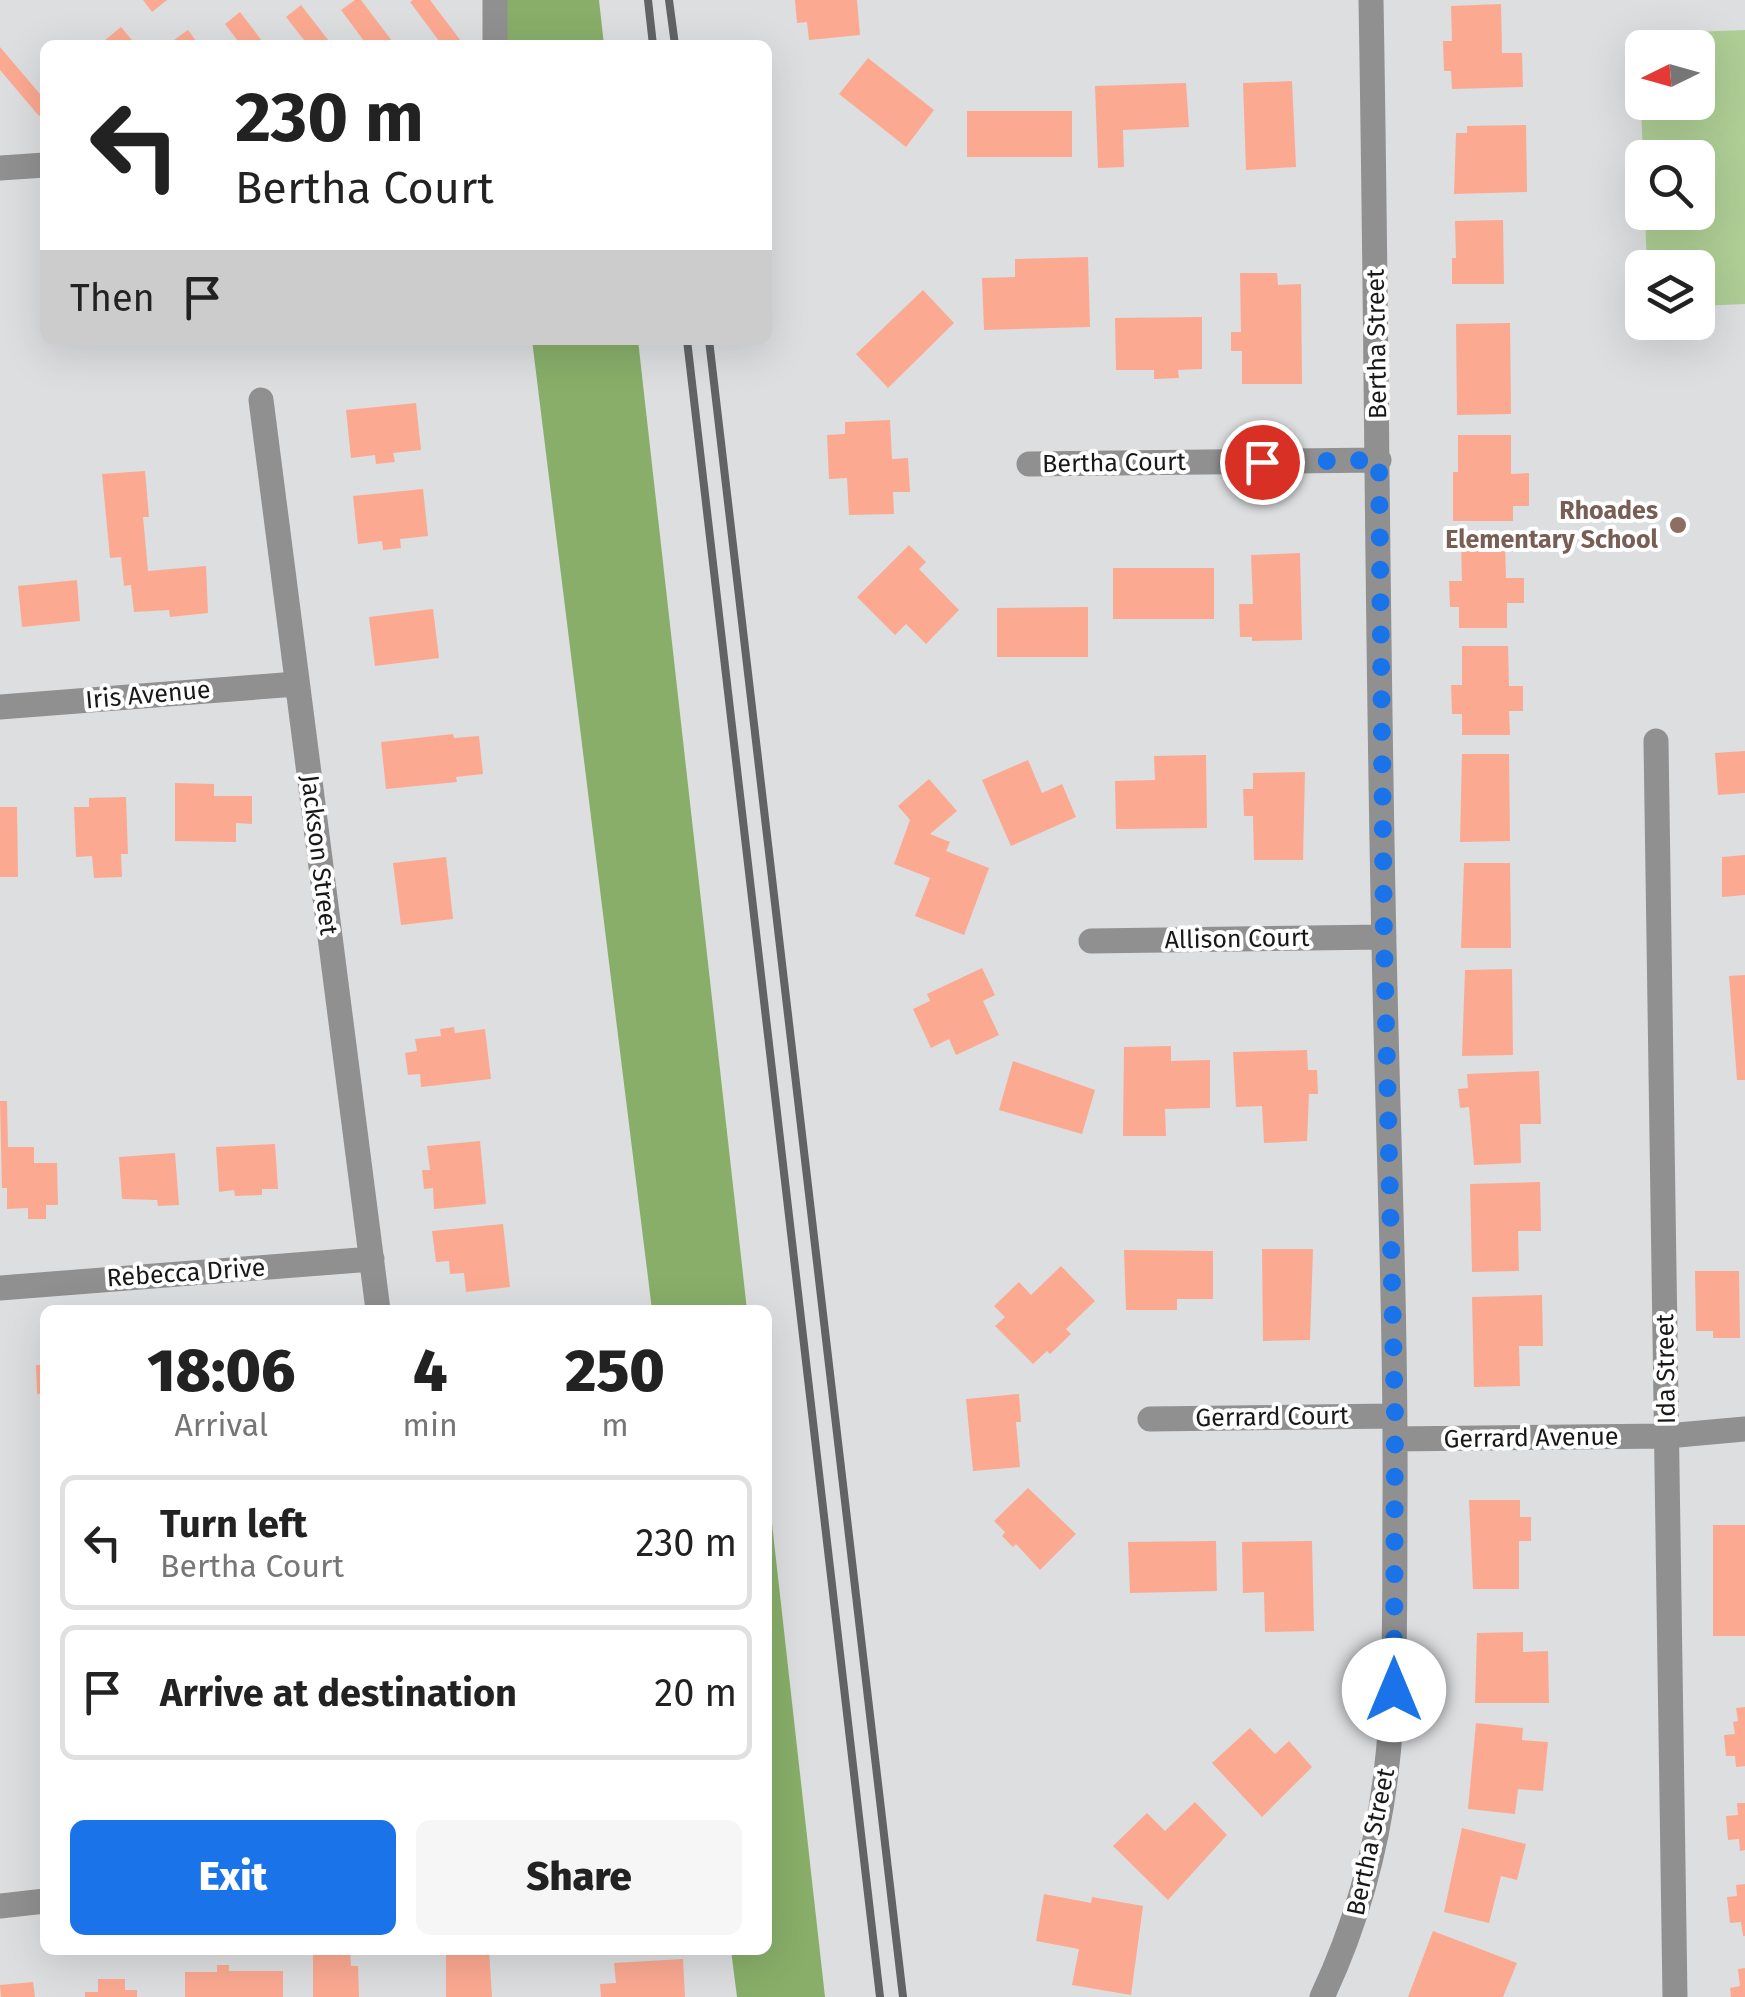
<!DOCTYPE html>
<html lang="en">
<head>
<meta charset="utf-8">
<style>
  :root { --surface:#fff; --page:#f6f6f6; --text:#222; --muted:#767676; --line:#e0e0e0; --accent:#1a73e8 }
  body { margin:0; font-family:"Fira Sans",sans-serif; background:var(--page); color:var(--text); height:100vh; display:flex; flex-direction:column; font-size:38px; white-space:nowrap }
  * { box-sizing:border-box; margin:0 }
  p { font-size:32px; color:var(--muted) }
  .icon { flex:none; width:55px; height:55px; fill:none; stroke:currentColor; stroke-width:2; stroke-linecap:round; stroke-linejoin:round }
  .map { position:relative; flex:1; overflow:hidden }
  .sheet { position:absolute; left:40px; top:1305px; width:732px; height:650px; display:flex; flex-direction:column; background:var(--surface); border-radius:15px; box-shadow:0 10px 40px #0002 }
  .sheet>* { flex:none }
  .top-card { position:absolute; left:40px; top:40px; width:732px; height:305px; border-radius:15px; box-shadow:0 10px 40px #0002; background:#fff; color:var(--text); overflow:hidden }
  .needle { width:65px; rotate:265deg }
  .tools { position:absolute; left:1625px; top:30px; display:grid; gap:20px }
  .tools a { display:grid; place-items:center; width:90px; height:90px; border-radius:15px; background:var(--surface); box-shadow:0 10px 40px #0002; font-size:50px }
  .pin { position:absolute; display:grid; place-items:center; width:85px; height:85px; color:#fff; margin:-42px; border:5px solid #fff; border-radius:50%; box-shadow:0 2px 10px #0007 }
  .me { position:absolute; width:110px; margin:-55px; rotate:0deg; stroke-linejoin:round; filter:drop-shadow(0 0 8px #0008) }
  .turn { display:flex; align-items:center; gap:35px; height:210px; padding:0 30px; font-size:45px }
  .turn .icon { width:130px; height:130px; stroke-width:2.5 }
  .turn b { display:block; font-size:70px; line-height:85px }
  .then { display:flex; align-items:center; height:95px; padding:0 30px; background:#0003; gap:20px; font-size:38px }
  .eta { display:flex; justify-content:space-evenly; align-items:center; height:170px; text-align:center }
  .eta b { font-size:60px; font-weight:800; line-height:70px }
  .action { display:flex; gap:20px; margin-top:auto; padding:20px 30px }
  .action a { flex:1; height:115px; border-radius:15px; background:var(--accent); color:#fff; font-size:40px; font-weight:800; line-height:115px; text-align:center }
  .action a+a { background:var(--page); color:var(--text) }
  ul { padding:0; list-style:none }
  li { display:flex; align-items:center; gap:30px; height:135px; margin:0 20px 15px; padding:0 10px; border:5px solid var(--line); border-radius:15px }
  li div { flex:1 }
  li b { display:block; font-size:38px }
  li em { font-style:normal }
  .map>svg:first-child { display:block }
  .green { fill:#aece95; fill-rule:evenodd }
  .forest { fill:#88ae69 }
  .building { fill:#fca991 }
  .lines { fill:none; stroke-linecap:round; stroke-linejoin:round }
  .minor { stroke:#909091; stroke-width:25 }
  .rail { stroke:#626364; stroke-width:8 }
  .route { stroke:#1a73e8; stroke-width:18; stroke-dasharray:0 32.4 }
  .education-dot { fill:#8d6e63; stroke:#fff; stroke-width:4 }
  .labels { text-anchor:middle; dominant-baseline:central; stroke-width:8; stroke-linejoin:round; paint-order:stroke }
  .street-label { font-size:25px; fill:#181819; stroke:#fff }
  .education-label { font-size:25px; font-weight:bold; fill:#785e54; stroke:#fff; text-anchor:end }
</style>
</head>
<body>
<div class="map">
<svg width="1745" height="1997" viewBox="0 0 1745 1997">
  <rect width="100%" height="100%" fill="#dddee0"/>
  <path class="green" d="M1745,30V304L1698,306V268L1647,267L1645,213L1698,212V158L1643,157L1638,34ZM1642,48H1698V102H1642Z"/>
  <path class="forest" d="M500,0H599L604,45H504Z
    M532,340H638L747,1310H652Z
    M768,1488L825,1997H737L731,1950H768Z"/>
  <path class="building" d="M143,0H167L152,12Z
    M355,0H361L395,45H367L341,10Z
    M413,0H430L464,45H442L410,2Z
    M795,0H857L860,35L809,40L807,22L797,23Z
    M1501,4L1502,53H1522L1523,87L1452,89L1451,71H1444L1443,41H1452L1451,6Z
    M301,5L332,45H308L286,17Z
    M240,12L265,45H241L225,24Z
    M121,27L136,45H107L104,41Z
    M188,30L199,45H177L174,40Z
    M0,47L45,100V111L39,116L0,70Z
    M868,58L934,110L906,147L839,94Z
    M1292,81L1296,167L1246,170L1243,83Z
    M1186,83L1189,127L1123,130L1124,167L1098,168L1095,86Z
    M967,111H1072V157H967Z
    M1526,125L1527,192L1454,194L1456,133H1467V126Z
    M1503,220L1504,284H1452V258H1456L1455,221Z
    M1088,257L1090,327L984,330L982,278L1015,277V259Z
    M1240,273H1277L1278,285L1301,284L1302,384H1242V351H1231V332H1241Z
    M923,290L954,323L888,388L856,354Z
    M1202,317V369L1178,370L1179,378L1154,379V370H1116L1115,318Z
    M1510,323L1511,414L1457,415L1456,324Z
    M416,403L421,450L393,453L395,462L376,464L375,455L351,458L346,410Z
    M890,420L892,459L908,458L910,492H893L894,514L849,515L847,478L829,479L827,435L845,434V422Z
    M1458,435H1511V474L1529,473V506H1513V521H1453V472H1458Z
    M145,471L149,517H143L148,571L206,566L208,613L170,617L169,610L134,612L131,585L124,586L121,557L110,558L102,474Z
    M423,489L428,536L400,539L401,548L383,550L382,541L358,544L353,496Z
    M1505,542L1506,578H1524V603H1507V628H1459V607H1450L1449,581H1462L1461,543Z
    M909,545L926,562L919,569L959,610L926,644L906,624L895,635L857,597Z
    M1300,553L1302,640L1252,641V637H1240L1239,604H1253L1251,555Z
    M1113,568H1214V619H1113Z
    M77,580L80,621L22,627L18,586Z
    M1088,607V657H997V608Z
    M433,609L439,658L375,666L369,617Z
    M1462,646H1508L1509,686H1523V711H1509L1510,735H1462V714H1452L1451,685H1462Z
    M453,734L454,738L479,736L483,774L456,777L457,782L386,789L381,742Z
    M1745,751V793L1718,795L1715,753Z
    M1462,754H1509L1510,841L1460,842Z
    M1206,755L1207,828L1116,829L1115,781L1155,780L1154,756Z
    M1028,760L1042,793L1062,784L1076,817L1011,846L982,780Z
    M1305,772L1303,860H1254L1253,816H1244L1243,789H1253V773Z
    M929,779L957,811L930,834L950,842L946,851L989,868L964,935L915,916L930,878L894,864L910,820L898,806Z
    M175,783L214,784V796H252V824L236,823V842L175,841Z
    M126,797L128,854H121L122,877L94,878L92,856L76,857L74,807H89V798Z
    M0,807H17L18,877H0Z
    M1745,855V895L1722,897V857Z
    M446,857L453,919L401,925L393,863Z
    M1464,863H1510L1511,948H1461Z
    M982,968L995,995L983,1001L999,1035L956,1055L949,1039L931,1048L913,1009L930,1001L927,994Z
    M1512,969L1513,1055L1462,1056L1465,970Z
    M1745,975V1080H1737L1729,976Z
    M454,1027L455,1033L485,1029L491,1079L421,1087L420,1074L408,1075L405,1053L417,1051L415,1039L441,1036L440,1029Z
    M1171,1046V1061L1210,1060V1108L1165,1109L1166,1136H1123L1124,1047Z
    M1307,1050L1308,1070H1317L1318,1094H1309L1307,1141L1264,1143L1262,1106L1236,1107L1233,1052Z
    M1013,1061L1095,1090L1082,1134L999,1110Z
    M1539,1071L1541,1124H1520L1521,1163L1474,1165L1469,1107L1460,1108L1458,1089L1468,1088L1467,1074Z
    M0,1101H7L8,1147H34V1163H57L58,1205H46V1219H28V1208L7,1209V1188H2Z
    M480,1141L486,1204L434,1209L433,1188L424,1189L422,1170H430L427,1146Z
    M275,1144L278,1189H262V1195L235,1196L234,1190L219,1192L216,1147Z
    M175,1153L179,1205L158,1206L157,1200L122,1199L119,1157Z
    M1540,1182L1541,1231H1518L1519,1271L1472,1272L1470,1184Z
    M503,1224L510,1287L466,1292L464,1273L450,1274L449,1261L436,1262L432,1231Z
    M1262,1249H1313L1310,1340L1263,1341Z
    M1124,1250L1213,1251V1299H1177V1310H1126Z
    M1061,1266L1095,1301L1066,1329L1071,1334L1050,1354L1047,1351L1033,1364L995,1326L1005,1317L994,1306L1019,1282L1031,1295Z
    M1695,1271H1739L1740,1338H1713V1331H1696Z
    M1542,1295L1543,1346H1519L1520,1386L1474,1387L1472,1297Z
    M36,1365H45V1393L37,1394Z
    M1019,1394L1021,1422H1016L1020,1467L973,1471L966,1399Z
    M1028,1488L1076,1534L1040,1570L1016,1544L1013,1547L1002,1536L1005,1532L994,1521Z
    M1469,1500H1520V1517H1531V1541H1519V1589H1473Z
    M1713,1525H1745V1636H1713Z
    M1216,1541L1217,1591L1130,1593L1128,1542Z
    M1312,1541L1314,1631L1265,1632L1264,1592L1243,1593L1242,1542Z
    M1523,1632V1652L1548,1651L1549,1703H1475L1477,1633Z
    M1745,1707V1766L1736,1767L1735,1756H1726L1724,1735L1735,1734L1733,1722L1738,1721L1736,1708Z
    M1476,1723L1523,1728L1522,1740L1548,1742L1543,1791L1518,1789L1515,1814L1468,1809Z
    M1250,1728L1275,1754L1289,1741L1312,1767L1262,1817L1212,1763Z
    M1195,1802L1227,1835L1168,1900L1113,1846L1147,1813L1165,1831Z
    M1737,1803H1745V1850L1740,1851L1739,1839L1728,1840L1726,1816L1738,1815Z
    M1462,1828L1526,1844L1517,1880L1501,1876L1489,1923L1444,1912Z
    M1745,1884V1936H1743L1741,1922L1730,1923L1727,1897L1737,1896L1736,1885Z
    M1044,1894L1091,1903L1092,1897L1143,1906L1131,1995L1072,1985L1079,1949L1036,1941Z
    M1433,1931L1517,1963L1503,1997H1408Z
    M313,1950H350L351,1966H358L359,1997H313Z
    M446,1950H489L492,1997H446Z
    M683,1959L685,1997H601L600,1984L616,1983L614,1963Z
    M217,1965H229V1971H283V1997H185V1972H217Z
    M1745,1968V1997H1731L1730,1988L1740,1986L1738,1969Z
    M98,1979H125V1990H137V1997H85V1992H98Z
    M33,1982L35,1997H1L0,1985Z"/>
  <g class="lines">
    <path class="minor" d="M495,0V45
      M0,168L45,165
      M261,400L378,1310
      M1029,464L1379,460
      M0,707L296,684
      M1656,741L1675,1997
      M1091,941L1384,937
      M0,1288L372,1259
      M1150,1419L1395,1416
      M1395,1439L1667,1436L1745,1429
      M0,1906L45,1901
      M1322,1997C1402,1828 1394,1684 1395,1503C1396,1332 1389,1160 1385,989C1377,659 1377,330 1371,0"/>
    <path class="rail" d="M648,0L653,45
      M669,0L675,45
      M687,340L880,1997
      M709,340L903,1997"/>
  </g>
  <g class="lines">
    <path class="route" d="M1262,462L1379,460L1384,937L1395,1416L1394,1690"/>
  </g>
  <circle class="education-dot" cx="1678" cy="525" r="10"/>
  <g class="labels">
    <g class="street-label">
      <text transform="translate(1377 344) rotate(-91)">Bertha Street</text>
      <text transform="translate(1114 463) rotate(-1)">Bertha Court</text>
      <text transform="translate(148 695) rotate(-5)">Iris Avenue</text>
      <text transform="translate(319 855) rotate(83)">Jackson Street</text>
      <text transform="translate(1237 939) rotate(-1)">Allison Court</text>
      <text transform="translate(186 1273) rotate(-4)">Rebecca Drive</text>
      <text transform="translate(1666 1369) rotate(-91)">Ida Street</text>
      <text transform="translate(1272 1417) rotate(-1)">Gerrard Court</text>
      <text transform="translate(1531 1438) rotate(-1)">Gerrard Avenue</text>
      <text transform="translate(1371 1842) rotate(-78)">Bertha Street</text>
    </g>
    <g class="education-label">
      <text x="1658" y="511">Rhoades<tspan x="1658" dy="29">Elementary School</tspan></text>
    </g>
  </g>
</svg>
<div class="tools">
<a><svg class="needle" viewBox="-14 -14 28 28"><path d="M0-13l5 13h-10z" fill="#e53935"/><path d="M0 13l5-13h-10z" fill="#767676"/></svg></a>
<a><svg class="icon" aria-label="search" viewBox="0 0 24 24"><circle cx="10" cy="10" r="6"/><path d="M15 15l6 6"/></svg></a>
<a><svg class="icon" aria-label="layers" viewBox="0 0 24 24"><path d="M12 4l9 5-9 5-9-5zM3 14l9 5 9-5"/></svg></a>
</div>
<div class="pin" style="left:1262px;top:462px;background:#d93025"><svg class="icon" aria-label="arrive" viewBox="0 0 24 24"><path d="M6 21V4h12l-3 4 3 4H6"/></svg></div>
<svg class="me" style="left:1394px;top:1690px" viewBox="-20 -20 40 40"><circle r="19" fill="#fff"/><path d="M0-13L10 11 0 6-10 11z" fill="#1a73e8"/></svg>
<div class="top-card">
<div class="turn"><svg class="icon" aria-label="left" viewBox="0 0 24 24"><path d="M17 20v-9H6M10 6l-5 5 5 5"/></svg><div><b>230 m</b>Bertha Court</div></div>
<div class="then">Then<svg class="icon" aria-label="arrive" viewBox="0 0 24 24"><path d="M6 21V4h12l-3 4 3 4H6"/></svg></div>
</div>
<section class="sheet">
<div class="eta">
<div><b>18:06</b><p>Arrival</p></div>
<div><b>4</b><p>min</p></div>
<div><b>250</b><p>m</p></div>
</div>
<ul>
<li><svg class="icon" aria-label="left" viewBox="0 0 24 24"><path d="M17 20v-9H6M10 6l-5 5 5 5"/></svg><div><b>Turn left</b><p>Bertha Court</p></div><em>230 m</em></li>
<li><svg class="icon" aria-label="arrive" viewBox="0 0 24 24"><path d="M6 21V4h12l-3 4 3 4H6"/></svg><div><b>Arrive at destination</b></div><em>20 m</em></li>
</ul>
<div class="action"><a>Exit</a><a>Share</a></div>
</section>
</div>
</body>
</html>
